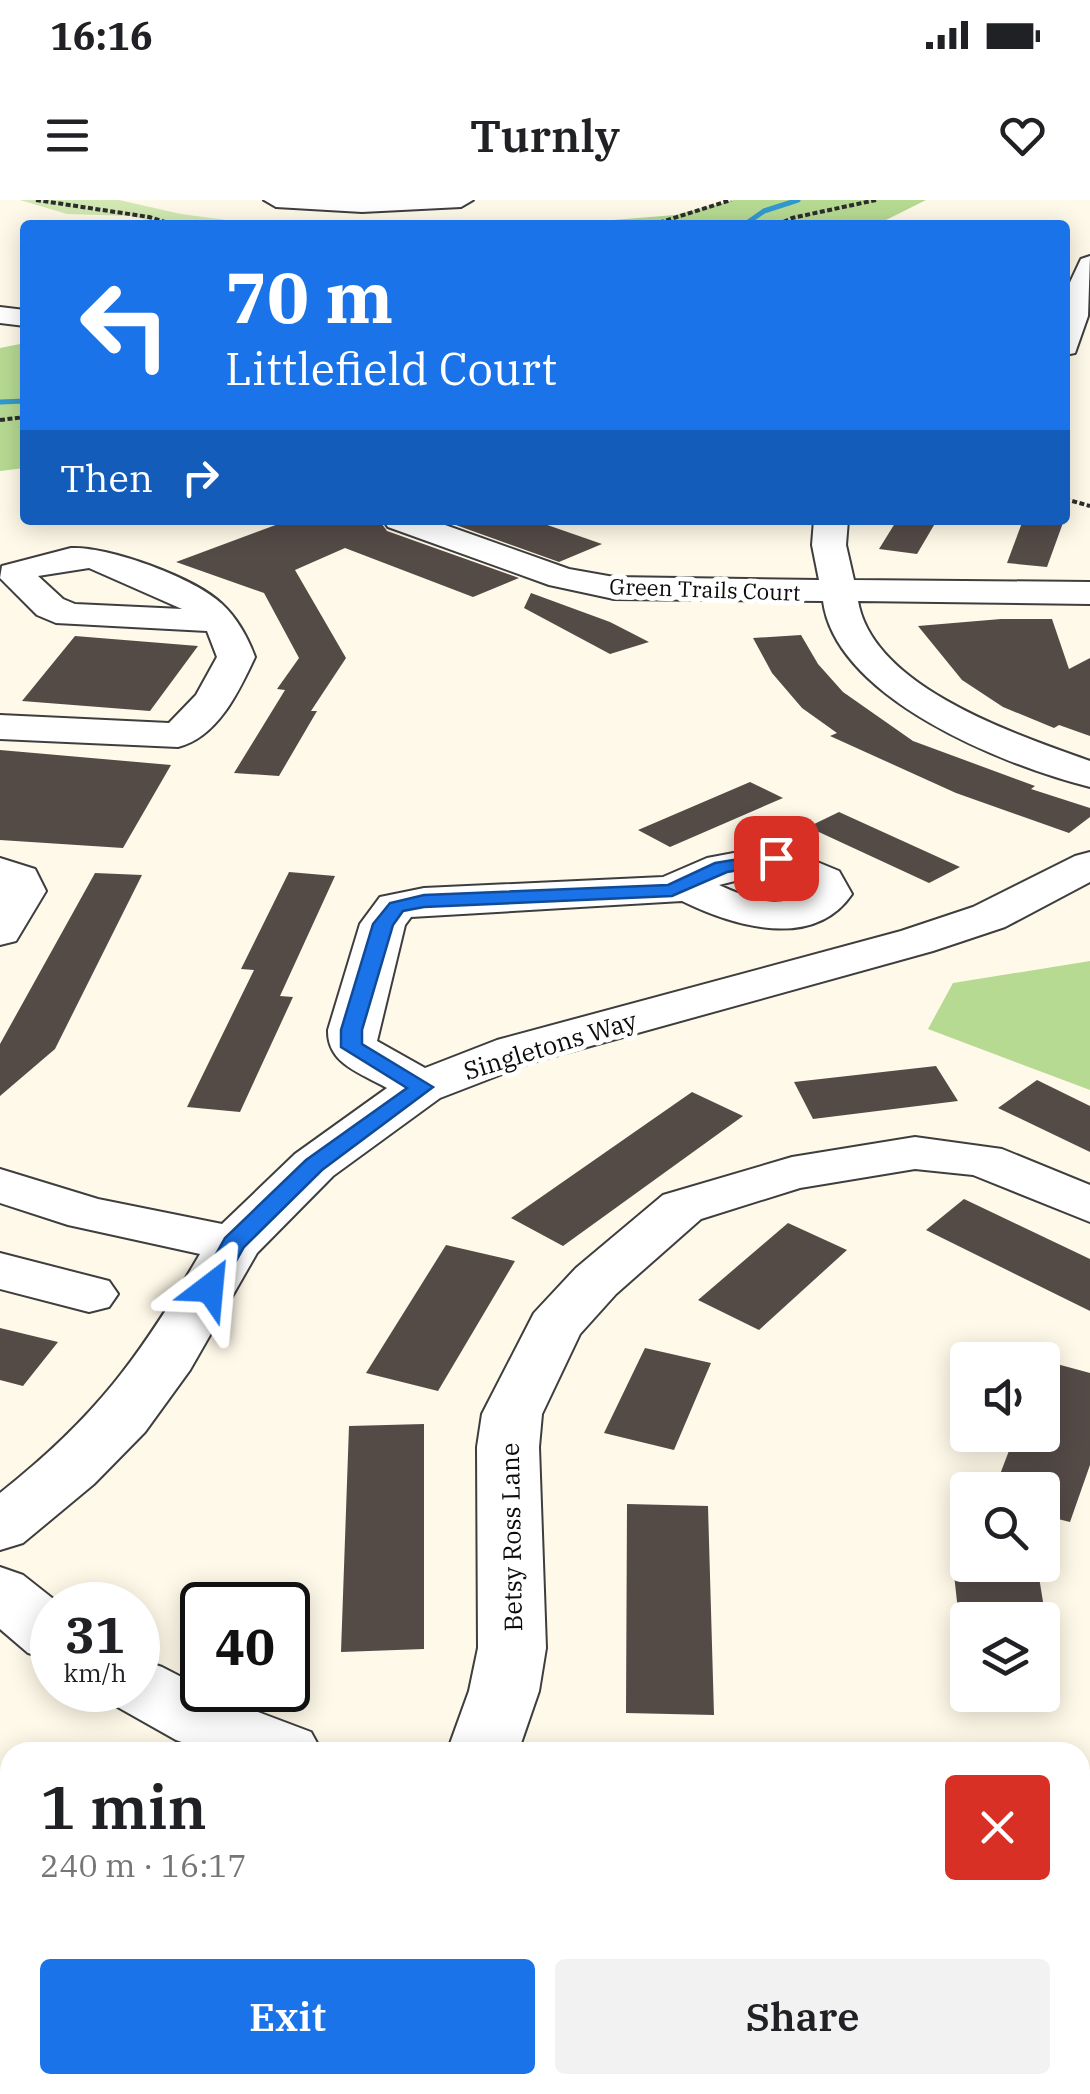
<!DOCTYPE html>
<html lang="en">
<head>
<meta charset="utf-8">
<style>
  :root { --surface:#fff; --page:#f2f2f2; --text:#202124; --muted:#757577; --accent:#1a73e8 }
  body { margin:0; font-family:"IBM Plex Serif",serif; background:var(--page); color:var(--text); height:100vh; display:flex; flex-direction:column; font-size:38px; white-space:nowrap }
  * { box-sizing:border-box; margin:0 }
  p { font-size:32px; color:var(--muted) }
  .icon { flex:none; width:55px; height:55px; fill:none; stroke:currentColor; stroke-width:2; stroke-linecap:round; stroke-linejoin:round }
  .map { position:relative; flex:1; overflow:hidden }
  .details { position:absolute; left:0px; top:1542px; width:1090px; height:352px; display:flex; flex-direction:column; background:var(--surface); border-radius:30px 30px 0 0; box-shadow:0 5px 25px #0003 }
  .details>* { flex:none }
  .guide { position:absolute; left:20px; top:20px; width:1050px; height:305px; border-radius:10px; box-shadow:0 5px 25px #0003; background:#1a73e8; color:#fff; overflow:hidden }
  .controls { position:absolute; left:950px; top:1142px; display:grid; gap:20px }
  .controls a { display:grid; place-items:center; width:110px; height:110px; border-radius:10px; background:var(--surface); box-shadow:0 5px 25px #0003; font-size:50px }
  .speed { position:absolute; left:30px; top:1382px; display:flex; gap:20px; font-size:50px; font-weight:700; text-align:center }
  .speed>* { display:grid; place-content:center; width:130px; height:130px; border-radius:50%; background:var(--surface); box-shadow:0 5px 25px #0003; line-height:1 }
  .speed small { font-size:25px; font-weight:400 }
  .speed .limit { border:5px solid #111; border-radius:15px; background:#fff; color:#111 }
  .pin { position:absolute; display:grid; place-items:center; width:85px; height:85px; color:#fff; margin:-42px; border-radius:20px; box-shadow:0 5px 15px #0006 }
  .me { position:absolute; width:110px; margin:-55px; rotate:29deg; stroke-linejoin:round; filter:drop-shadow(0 0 8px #0008) }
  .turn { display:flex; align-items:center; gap:35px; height:210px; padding:0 40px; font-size:45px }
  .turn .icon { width:130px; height:130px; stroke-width:2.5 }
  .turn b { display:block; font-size:70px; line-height:85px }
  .then { display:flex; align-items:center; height:95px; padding:0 40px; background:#0003; gap:20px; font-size:38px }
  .round { display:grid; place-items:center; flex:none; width:105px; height:105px; border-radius:10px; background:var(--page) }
  .summary { display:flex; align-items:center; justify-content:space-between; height:170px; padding:0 40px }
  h1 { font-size:60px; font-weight:600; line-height:75px }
  .action { display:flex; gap:20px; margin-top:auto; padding:20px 40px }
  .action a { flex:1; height:115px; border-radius:10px; background:var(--accent); color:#fff; font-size:40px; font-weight:600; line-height:115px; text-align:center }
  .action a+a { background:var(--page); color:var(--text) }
  .status { display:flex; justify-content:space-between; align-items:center; height:70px; padding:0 50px; background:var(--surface); direction:ltr }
  .status svg { height:28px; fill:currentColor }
  header { display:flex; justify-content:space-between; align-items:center; height:130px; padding:0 40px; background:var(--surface); font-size:45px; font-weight:600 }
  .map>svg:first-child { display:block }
  .green { fill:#d2e9b3 }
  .forest { fill:#b6da92 }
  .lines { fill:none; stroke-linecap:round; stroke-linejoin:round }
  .stream { stroke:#3299cf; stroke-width:5 }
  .building { fill:#544b47 }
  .minor-casing { stroke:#3e3e3e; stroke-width:4 }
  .path { stroke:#2d2d2d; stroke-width:4; stroke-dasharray:5 2.5; stroke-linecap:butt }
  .minor { fill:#fff; fill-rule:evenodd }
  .route { fill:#1a73e8; stroke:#114b97; stroke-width:2.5 }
  .labels { text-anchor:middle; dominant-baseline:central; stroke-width:10; stroke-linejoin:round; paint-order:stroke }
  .far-street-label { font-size:22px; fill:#0b0b0b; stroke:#fff }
  .street-label { font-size:25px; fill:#0b0b0b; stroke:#fff }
</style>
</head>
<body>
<div class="status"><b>16:16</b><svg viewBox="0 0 49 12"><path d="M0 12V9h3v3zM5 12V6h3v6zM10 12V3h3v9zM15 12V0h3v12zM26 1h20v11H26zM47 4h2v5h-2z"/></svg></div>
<header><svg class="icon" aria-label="menu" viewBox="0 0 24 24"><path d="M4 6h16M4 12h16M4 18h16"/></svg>Turnly<svg class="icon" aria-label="heart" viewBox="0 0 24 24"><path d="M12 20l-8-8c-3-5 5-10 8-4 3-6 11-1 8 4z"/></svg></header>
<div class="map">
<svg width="1090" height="1894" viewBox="0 0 1090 1894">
  <rect width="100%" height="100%" fill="#fff9e9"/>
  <path class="green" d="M20,0H119L181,14L263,25H163L133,16L67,14Z"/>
  <path class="forest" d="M734,0H926L876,25H552L675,15Z
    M25,143V268L0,271V148Z
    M1090,761V890L928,829L953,783Z"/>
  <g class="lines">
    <path class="stream" d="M744,25L764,11L798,0
      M0,202L25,201"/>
  </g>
  <path class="building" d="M289,320H379L387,331L519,378L473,397L345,348L295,370L346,458L311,511H317L279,576L234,573L285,490L277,489L299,458L264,393L176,362Z
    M442,320H533L602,344L559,362Z
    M897,320H937L917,354L879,349Z
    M1023,320H1064L1047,367L1007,363Z
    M531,393L610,422L649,442L610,454L524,408Z
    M1001,419H1052L1069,469L1090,458V536L1059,525L1054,528L1003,507L962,480L918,426Z
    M801,435L818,464L843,492L913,541L1035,586L1031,589L1090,608V617L1069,633L956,593L830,536L837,533L802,508L772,473L753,438Z
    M75,436L198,446L150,511L22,501Z
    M0,550L171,565L123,648L0,640Z
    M750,582L783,598L670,647L638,630Z
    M839,612L960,667L929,683L808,627Z
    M289,672L335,676L280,796L293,797L240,912L187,907L254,770L241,769Z
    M95,673L142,675L55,849L0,896V844Z
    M936,866L958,901L813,919L794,882Z
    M1037,880L1090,906V952L998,908Z
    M692,892L743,916L563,1046L511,1018Z
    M964,999L1090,1059V1111L926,1030Z
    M788,1023L847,1050L759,1130L698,1100Z
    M446,1045L515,1061L438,1191L366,1173Z
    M0,1128L58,1142L23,1186L0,1180Z
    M645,1148L711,1163L674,1250L604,1233Z
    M1042,1160L1090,1173V1265L1070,1322L1042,1315V1290H994L1015,1235H1042Z
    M424,1224V1449L341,1452L349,1226Z
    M627,1304L708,1306L714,1515L626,1513Z
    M953,1365H1037L1046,1420H959Z"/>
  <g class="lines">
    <g class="minor-casing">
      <path id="minor" d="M264,0H473L461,7L362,12L276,7Z
        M1090,56L1088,116L1075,153L1065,155V93L1081,59Z
        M0,107L25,110V126L0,123Z
        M383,320H431L569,369L614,377L819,380L812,345L814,320H848L846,345L854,380L1090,382V404L858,401C873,488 1018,535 1090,561V587C1006,566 836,499 823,401L614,399L549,385L388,327Z
        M71,348C108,346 195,378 222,404C237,418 248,438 255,457C239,491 218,537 178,547L0,539V515L169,523L196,495L217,457L207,431L56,423L37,415L0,378L2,366ZM89,368L182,409L75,404L63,399L38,376Z
        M776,645L839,671L852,694C813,751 733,726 682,701L411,717L405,725L377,841L425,868L497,840L901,731L973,707L1075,656L1090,652V682L1005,727L933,751L533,862L440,898L333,976L257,1053L190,1170L145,1232L94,1284L23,1343L0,1350V1293C96,1217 139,1158 200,1054L68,1025L0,1003V969L98,999L222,1024L295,954L387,888C361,873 327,864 328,830L360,724L380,697L424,688L663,677L707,658ZM771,672L806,691C778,712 748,698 719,685Z
        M0,658L35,669L46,691L16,741L0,745Z
        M915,937L1002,949L1090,985V1022L973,975L915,969L800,988L701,1019L616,1094L580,1134L542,1214L539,1247L546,1448L539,1491L518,1552H447L469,1491L478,1448L477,1247L482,1214L534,1113L576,1068L663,995L792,957Z
        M0,1053L109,1081L118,1094L109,1107L89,1112L0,1089Z
        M0,1367L23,1375L61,1405H52V1460L28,1453L0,1429Z
        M138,1459L162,1467L226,1500L311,1532L322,1552H210L176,1540L114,1505L106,1490H138Z
        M1080,1583H1090V1643H1080Z
        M264,1885H348L344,1894H260Z
        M425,1885H507V1894H425Z"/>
    </g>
    <path class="path" d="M36,0L149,17L175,25
      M652,25L731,0
      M777,25L792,18L876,0
      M0,220L25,217
      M1065,299L1090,306"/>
    <use href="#minor" class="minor"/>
  </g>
  <path class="route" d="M776,653L786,658L783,663L727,672L672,696L424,707L403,711L393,725L362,830V844L433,887L322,970L244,1047L218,1093H201L197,1088L225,1038L306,960L407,888L341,847V830L373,724L390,703L424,695L668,685L715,663Z"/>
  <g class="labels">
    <g class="far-street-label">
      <text transform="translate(705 389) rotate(2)">Green Trails Court</text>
    </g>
    <g class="street-label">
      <text transform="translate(550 845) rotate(-17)">Singletons Way</text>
      <text transform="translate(511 1337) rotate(-91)">Betsy Ross Lane</text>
    </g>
  </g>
</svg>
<div class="controls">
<a><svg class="icon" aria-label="sound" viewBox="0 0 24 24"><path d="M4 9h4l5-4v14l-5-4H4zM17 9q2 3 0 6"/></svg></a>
<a><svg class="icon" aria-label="search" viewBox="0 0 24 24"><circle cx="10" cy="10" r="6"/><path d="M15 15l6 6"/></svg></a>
<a><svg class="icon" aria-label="layers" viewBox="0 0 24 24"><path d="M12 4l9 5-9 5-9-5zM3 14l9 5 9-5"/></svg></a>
</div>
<div class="speed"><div>31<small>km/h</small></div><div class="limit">40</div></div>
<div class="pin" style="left:776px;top:658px;background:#d93025"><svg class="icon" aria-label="arrive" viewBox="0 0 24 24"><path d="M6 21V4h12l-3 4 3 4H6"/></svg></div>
<svg class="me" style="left:210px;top:1088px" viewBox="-20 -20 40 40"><path d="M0-17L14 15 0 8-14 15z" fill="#1a73e8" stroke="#fff" stroke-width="4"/></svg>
<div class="guide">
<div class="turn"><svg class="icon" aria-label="left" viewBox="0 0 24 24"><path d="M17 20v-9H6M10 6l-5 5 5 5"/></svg><div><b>70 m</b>Littlefield Court</div></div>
<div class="then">Then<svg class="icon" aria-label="right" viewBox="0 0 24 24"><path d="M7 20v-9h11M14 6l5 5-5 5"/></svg></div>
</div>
<section class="details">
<div class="summary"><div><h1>1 min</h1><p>240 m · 16:17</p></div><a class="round" style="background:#d93025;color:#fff"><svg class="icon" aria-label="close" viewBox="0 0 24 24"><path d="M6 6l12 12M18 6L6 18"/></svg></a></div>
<div class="action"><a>Exit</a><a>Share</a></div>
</section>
</div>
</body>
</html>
